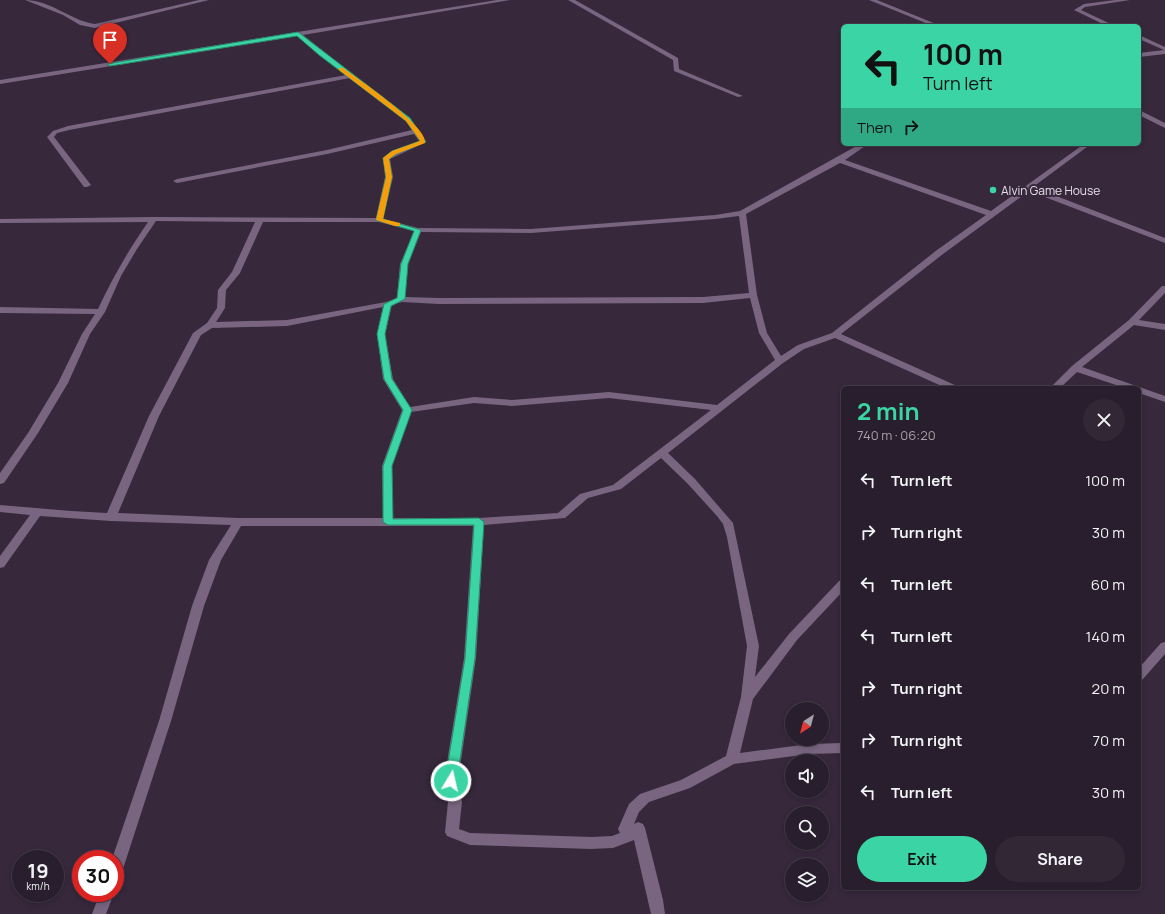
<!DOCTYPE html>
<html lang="en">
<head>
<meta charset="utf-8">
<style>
  :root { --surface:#291e2d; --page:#312735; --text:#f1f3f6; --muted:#a5a2aa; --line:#453c49; --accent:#3bd4a4 }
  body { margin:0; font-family:Manrope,sans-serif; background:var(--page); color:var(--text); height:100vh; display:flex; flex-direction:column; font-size:15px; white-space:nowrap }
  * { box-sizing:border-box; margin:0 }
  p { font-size:13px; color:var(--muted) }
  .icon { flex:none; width:22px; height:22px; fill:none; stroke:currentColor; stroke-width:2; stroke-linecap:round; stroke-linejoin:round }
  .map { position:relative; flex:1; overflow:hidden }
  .sheet { position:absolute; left:841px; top:386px; width:300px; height:504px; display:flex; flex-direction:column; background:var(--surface); border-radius:6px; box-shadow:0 2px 6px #0003,0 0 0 1px var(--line) }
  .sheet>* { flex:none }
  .hud { position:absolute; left:841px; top:24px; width:300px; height:122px; border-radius:6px; box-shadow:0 2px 6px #0003,0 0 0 1px var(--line); background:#3bd4a4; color:#111; overflow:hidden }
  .needle { width:26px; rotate:216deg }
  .controls { position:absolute; left:785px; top:702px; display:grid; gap:8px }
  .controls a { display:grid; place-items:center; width:44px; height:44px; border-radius:50%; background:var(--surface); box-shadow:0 2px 6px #0003,0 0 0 1px var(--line); font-size:20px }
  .speed { position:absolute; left:12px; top:850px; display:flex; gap:8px; font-size:20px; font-weight:700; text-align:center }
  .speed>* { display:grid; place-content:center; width:52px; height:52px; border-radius:50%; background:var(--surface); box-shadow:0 2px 6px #0003,0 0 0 1px var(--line); line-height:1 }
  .speed small { font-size:10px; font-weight:400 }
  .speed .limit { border:6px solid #d22; background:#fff; color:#111 }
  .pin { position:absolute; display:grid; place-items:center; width:34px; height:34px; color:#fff; margin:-41px -17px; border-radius:50% 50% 50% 0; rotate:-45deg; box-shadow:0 0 4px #0007 }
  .pin .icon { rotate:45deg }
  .me { position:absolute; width:44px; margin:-22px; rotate:9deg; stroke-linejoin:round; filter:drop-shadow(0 0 3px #0008) }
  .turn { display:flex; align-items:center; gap:14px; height:84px; padding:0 16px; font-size:18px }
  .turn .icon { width:52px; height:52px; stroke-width:2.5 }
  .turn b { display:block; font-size:28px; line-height:34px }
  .then { display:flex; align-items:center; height:38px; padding:0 16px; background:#0003; gap:8px; font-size:15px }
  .round { display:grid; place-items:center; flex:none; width:42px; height:42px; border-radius:21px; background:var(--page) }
  .overview { display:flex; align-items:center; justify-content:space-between; height:68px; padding:0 16px }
  h1 { font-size:24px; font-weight:700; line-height:30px; color:var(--accent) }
  .primary-button { display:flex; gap:8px; margin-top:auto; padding:8px 16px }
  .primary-button a { flex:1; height:46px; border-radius:24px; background:var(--accent); color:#111; font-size:16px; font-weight:700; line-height:46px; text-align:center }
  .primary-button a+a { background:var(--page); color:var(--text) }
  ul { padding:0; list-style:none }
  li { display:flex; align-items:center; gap:12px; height:52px; padding:0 16px }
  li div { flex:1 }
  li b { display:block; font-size:15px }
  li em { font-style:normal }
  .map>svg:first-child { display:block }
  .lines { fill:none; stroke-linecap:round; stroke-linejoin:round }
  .minor { fill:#796580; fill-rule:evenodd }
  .tertiary { fill:#796580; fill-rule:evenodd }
  .route { fill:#3bd4a4; stroke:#268a6b }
  .slow { fill:#f59e0b }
  .poi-dot { fill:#3bd4a4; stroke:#37283c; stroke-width:1.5 }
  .labels { text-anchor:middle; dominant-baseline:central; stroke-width:4; stroke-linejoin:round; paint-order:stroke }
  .far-poi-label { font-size:12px; fill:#e8deeb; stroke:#37283c; text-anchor:start }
</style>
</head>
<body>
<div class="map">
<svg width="1165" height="914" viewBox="0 0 1165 914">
  <rect width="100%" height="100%" fill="#37283c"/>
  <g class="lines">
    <path class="minor" d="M25,0C51,0 71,21 95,24L199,0H209L95,28L80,25L63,15Z
      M497,0H510L303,35L410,119L426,142L390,159L393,177L383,219L418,228L531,229L715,215L740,211L860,144H868L845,160L991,211L1084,144H1091L1033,187L1165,238V243L1029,191L943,254L841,334L957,386L959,388H946L835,338L804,349L783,363L668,453L695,479L733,523L759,646L755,677L789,634L839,581L843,580V591L797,640L753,699L740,753L809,744L843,743V753L809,754L734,764L690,788L649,802L639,812L634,824L638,822L643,824L645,828L663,900L665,914H651L634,840L613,848L591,849L470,845L447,836L445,832L448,802L444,781L464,658L473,526H241L221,560L204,606L171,721L122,872L120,876L115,878V859H112L159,721L192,606L209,560L231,525L111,521L40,516L4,567L0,568V556L30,515L0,512V505L71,511L107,513L149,416L193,333L207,323L217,308L218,290L232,272L255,222L156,221L137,249L121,276L105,312L90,334L68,383L38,433L4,483L0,484V473L28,433L58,383L82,334L95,314L0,313V307L98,309C113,277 128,251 148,222L0,223V219L154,217L376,218L385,177L383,158L392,152L419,141L414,134L327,154L177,183L173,181L177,179L327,150L412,130L406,121L350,78L69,130L57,133L54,137L91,185L87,187H84L47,137L53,131L68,126L346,75L297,36L0,84V80ZM840,163L986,215L937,250L832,333L798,345L781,356L767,333L757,295L746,214ZM739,216L749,293L703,297L439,298L405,297L408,264L421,232L531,233L715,219ZM263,222H379L414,231L400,264L397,298L386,302L287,320L216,322L225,308L226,290L240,273ZM750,298L759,333L775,360L717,405L609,392L512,400L474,397L410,407L393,379L385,334L392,305L402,302L439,304L703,303ZM383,307L377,334L383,379L402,410L382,466L383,518H238L118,513L159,416L201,335L212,328L287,326ZM609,398L711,410L613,485L580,494L558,513L479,518H393L392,466L411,412L474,403L512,406ZM661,458L687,483L717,516L723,524L727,537L747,646L741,697L726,756L681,780L640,794L629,804L618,829L620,833L612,836L591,837L470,833L459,829L462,802L458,781L476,658L484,525L565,518L588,498L621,489Z
      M568,0H575L678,58L679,69L743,96L738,97L674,71L673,60Z
      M1115,0H1130L1085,7L1081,10L1115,26H1107L1074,10L1084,4Z
      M1139,35L1165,47V54L1139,57V53L1164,50L1139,39Z
      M1162,286H1165V293L1139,320L1165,324V330L1134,325L1082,367L1165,396V402L1139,393V388H1125L1077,372L1060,388H1050L1072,366L1129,320Z
      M1165,642V654L1143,679L1139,681V668L1161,643Z
      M100,893H114L106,914H92Z"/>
    <path class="tertiary" d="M869,0H877L941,26H933Z
      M1139,110L1165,123V128L1139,115Z"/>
  </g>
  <path class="route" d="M298,32L410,118L426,142L396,154L389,159L392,177L383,219L421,230L408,264L405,299L391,306L385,334L392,379L412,410L392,466L393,519L479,518L484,522L475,658L457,781L455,784L451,786L446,784L445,781L465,658L474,525H388L383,522V466L403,410L384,379L377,334L384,304L397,298L401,264L414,231L376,220L386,177L383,158L392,151L420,141L419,139L406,121L319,55L297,36L110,66L107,64Z"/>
  <path class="slow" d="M339,68H343C358,79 428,126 425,143L396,154L389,159L392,177L383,219L400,223V226H395L376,220L386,177L383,158L392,151L420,141L419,139L406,121L339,70Z"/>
  <circle class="poi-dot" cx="993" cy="190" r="4"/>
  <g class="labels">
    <g class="far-poi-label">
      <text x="1001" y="190">Alvin Game House</text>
    </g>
  </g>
</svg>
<div class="controls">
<a><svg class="needle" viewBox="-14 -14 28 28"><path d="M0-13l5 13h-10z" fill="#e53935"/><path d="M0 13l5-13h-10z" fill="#a5a2aa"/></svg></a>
<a><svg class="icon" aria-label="sound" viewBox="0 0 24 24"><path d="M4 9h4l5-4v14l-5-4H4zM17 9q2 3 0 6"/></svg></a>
<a><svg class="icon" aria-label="search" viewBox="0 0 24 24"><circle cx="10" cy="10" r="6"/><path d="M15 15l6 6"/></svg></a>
<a><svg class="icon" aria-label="layers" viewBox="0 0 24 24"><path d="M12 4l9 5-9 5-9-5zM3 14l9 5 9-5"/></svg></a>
</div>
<div class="speed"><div>19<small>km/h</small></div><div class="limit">30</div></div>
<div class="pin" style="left:110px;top:64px;background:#d93025"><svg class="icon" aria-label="arrive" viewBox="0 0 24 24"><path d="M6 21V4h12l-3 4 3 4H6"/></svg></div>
<svg class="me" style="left:451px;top:781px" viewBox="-20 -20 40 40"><circle r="17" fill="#3bd4a4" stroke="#fff" stroke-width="3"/><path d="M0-11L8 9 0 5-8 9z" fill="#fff"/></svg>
<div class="hud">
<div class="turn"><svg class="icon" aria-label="left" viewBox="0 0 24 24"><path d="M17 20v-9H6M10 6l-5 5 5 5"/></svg><div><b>100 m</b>Turn left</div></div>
<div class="then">Then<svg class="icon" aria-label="right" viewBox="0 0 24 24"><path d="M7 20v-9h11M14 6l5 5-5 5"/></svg></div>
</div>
<section class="sheet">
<div class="overview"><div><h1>2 min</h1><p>740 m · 06:20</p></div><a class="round"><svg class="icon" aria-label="close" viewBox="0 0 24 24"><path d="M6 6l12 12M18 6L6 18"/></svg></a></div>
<ul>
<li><svg class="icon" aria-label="left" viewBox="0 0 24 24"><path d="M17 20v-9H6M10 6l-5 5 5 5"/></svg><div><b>Turn left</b></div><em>100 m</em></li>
<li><svg class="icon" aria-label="right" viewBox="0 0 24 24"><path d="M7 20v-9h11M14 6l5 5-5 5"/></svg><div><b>Turn right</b></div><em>30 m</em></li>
<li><svg class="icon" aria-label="left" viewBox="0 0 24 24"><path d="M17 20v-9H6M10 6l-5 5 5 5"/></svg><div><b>Turn left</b></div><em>60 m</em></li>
<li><svg class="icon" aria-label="left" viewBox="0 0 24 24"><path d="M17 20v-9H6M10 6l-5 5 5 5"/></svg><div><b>Turn left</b></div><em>140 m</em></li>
<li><svg class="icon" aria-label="right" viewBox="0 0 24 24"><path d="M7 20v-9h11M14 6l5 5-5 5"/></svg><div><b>Turn right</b></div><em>20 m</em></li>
<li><svg class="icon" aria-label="right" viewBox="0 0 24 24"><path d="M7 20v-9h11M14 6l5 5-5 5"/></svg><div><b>Turn right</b></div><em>70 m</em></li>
<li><svg class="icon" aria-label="left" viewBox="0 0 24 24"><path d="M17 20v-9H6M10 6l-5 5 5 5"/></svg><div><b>Turn left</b></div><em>30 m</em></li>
</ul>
<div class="primary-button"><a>Exit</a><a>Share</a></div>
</section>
</div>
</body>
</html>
